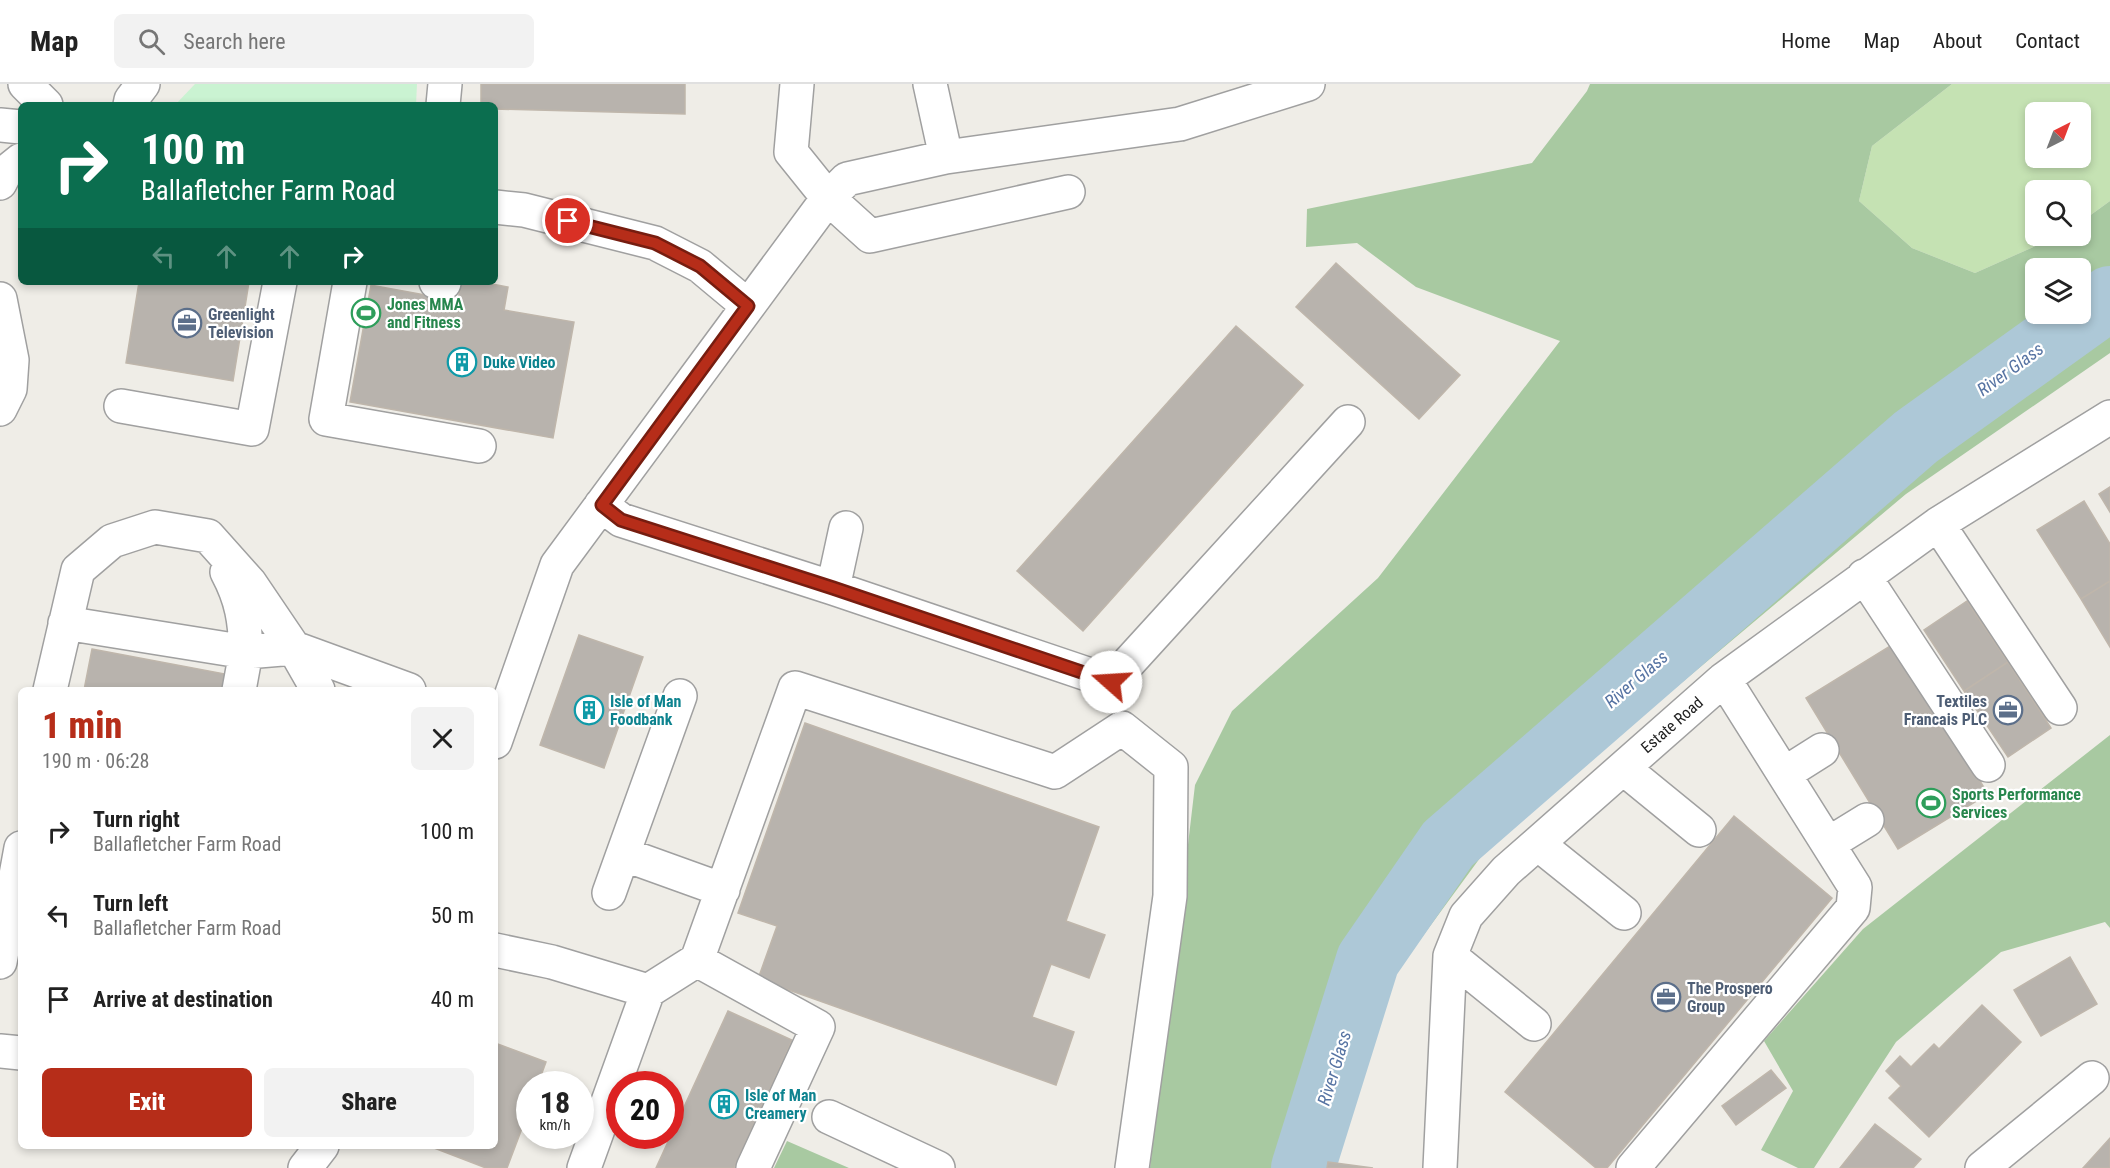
<!DOCTYPE html>
<html lang="en">
<head>
<meta charset="utf-8">
<style>
  :root { --surface:#fff; --page:#f2f2f2; --text:#222; --muted:#767676; --line:#e0e0e0; --accent:#b62d19 }
  body { margin:0; font-family:"Roboto Condensed",sans-serif; background:var(--page); color:var(--text); height:100vh; display:flex; flex-direction:column; font-size:22px; white-space:nowrap }
  * { box-sizing:border-box; margin:0 }
  p { font-size:20px; color:var(--muted) }
  .icon { flex:none; width:33px; height:33px; fill:none; stroke:currentColor; stroke-width:2; stroke-linecap:round; stroke-linejoin:round }
  .map { position:relative; flex:1; overflow:hidden }
  .drawer { position:absolute; left:18px; top:603px; width:480px; height:462px; display:flex; flex-direction:column; background:var(--surface); border-radius:9px; box-shadow:0 3px 9px #0003 }
  .drawer>* { flex:none }
  .hud { position:absolute; left:18px; top:18px; width:480px; height:183px; border-radius:9px; box-shadow:0 3px 9px #0003; background:#0b6e4f; color:#fff; overflow:hidden }
  .needle { width:39px; rotate:42deg }
  .buttons { position:absolute; left:2025px; top:18px; display:grid; gap:12px }
  .buttons a { display:grid; place-items:center; width:66px; height:66px; border-radius:9px; background:var(--surface); box-shadow:0 3px 9px #0003; font-size:30px }
  .speed { position:absolute; left:516px; top:987px; display:flex; gap:12px; font-size:30px; font-weight:700; text-align:center }
  .speed>* { display:grid; place-content:center; width:78px; height:78px; border-radius:50%; background:var(--surface); box-shadow:0 3px 9px #0003; line-height:1 }
  .speed small { font-size:15px; font-weight:400 }
  .speed .limit { border:9px solid #d22; background:#fff; color:#111 }
  .pin { position:absolute; display:grid; place-items:center; width:51px; height:51px; color:#fff; margin:-26px; border:3px solid #fff; border-radius:50%; box-shadow:0 2px 6px #0007 }
  .me { position:absolute; width:66px; margin:-33px; rotate:289deg; stroke-linejoin:round; filter:drop-shadow(0 0 4px #0008) }
  .turn { display:flex; align-items:center; gap:21px; height:126px; padding:0 24px; font-size:27px }
  .turn .icon { width:78px; height:78px; stroke-width:2.5 }
  .turn b { display:block; font-size:42px; line-height:51px }
  .lanes { display:flex; align-items:center; height:57px; padding:0 24px; background:#0003; justify-content:center; gap:30px; direction:ltr }
  .lanes .off { opacity:.35 }
  .round { display:grid; place-items:center; flex:none; width:63px; height:63px; border-radius:9px; background:var(--page) }
  .head { display:flex; align-items:center; justify-content:space-between; height:102px; padding:0 24px }
  h1 { font-size:36px; font-weight:800; line-height:45px; color:var(--accent) }
  .cta { display:flex; gap:12px; margin-top:auto; padding:12px 24px }
  .cta a { flex:1; height:69px; border-radius:9px; background:var(--accent); color:#fff; font-size:24px; font-weight:800; line-height:69px; text-align:center }
  .cta a+a { background:var(--page); color:var(--text) }
  ul { padding:0; list-style:none }
  li { display:flex; align-items:center; gap:18px; height:84px; padding:0 24px }
  li div { flex:1 }
  li b { display:block; font-size:22px }
  li em { font-style:normal }
  header { display:flex; align-items:center; gap:36px; box-sizing:border-box; height:84px; padding:0 30px; background:var(--surface); border-bottom:2px solid var(--line) }
  header strong { font-size:28px }
  nav { display:flex; gap:33px; margin-inline-start:auto; font-size:21px }
  .search { width:420px; height:54px; background:var(--page); display:flex; align-items:center; gap:15px; box-sizing:border-box; padding:0 21px; border-radius:9px; color:var(--muted); font-size:22px }
  .map>svg:first-child { display:block }
  .grass { fill:#c5e2b3; fill-rule:evenodd }
  .forest { fill:#a8c9a1; fill-rule:evenodd }
  .park { fill:#caf3d2 }
  .lines { fill:none; stroke-linecap:round; stroke-linejoin:round }
  .river { stroke:#adc8d7; stroke-width:64 }
  .building { fill:#b8b3ad; stroke:#bfb6ab; stroke-width:1.5 }
  .minor-casing { stroke:#a0a0a0; stroke-width:36 }
  .minor { stroke:#fff; stroke-width:33 }
  .route-casing { stroke:#761d10; stroke-width:15 }
  .route { stroke:#b62d19; stroke-width:10 }
  .labels { text-anchor:middle; dominant-baseline:central; stroke-width:4.5; stroke-linejoin:round; paint-order:stroke }
  .leisure-label { font-size:16px; font-weight:bold; fill:#27864d; stroke:#fff; text-anchor:start }
  .service-label { font-size:16px; font-weight:bold; fill:#4e5e75; stroke:#fff; text-anchor:start }
  .culture-label { font-size:16px; font-weight:bold; fill:#0d838f; stroke:#fff; text-anchor:start }
  .street-label { font-size:16px; fill:#1f1f1f; stroke:#fff }
  .water-label { font-size:18px; font-style:italic; fill:#5774a3; stroke:#fff }
</style>
</head>
<body>
<header>
<strong>Map</strong>
<div class="search"><svg class="icon" aria-label="search" viewBox="0 0 24 24"><circle cx="10" cy="10" r="6"/><path d="M15 15l6 6"/></svg>Search here</div>
<nav><a>Home</a><a>Map</a><a>About</a><a>Contact</a></nav>
</header>
<div class="map">
<svg width="2110" height="1084" viewBox="0 0 2110 1084">
  <rect width="100%" height="100%" fill="#efede7"/>
  <path class="grass" d="M1952,0H2110V117L2081,138L2080,106H2036V152H2058L1975,189L1912,164L1859,117L1872,62ZM2036,28H2080V74H2036Z"/>
  <path class="forest" d="M1590,0H1952L1872,62L1859,117L1912,164L1975,189L2058,152H2080L2081,138L2110,117V269L1906,410L1491,759L1381,909L1320,1084H1150L1195,701L1232,627L1378,494L1560,257L1416,203L1357,159L1306,163L1307,125L1532,79L1587,7ZM2036,184H2080V230H2036Z
    M2110,651V844L2105,838L2001,868L1896,958L1814,1084H1798L1761,1066L1793,1007L1764,957L1863,845Z
    M787,1057L849,1084H774Z"/>
  <path class="park" d="M195,0H417L416,21H175Z"/>
  <g class="lines">
    <path class="river" d="M1303,1084L1368,876L1448,760L1916,353L2110,214"/>
  </g>
  <path class="building" d="M481,0H685V30L495,25V21H481Z
    M1336,179L1460,291L1419,335L1296,223Z
    M139,198H249L233,297L126,279Z
    M461,198H482L508,203L504,226L574,238L553,354L350,318L371,201L458,217Z
    M1236,242L1303,301L1083,547L1017,487Z
    M2110,403V428L2099,410Z
    M2084,417L2110,460V497L2081,515L2037,446Z
    M2110,497V563L2081,515Z
    M1967,517L2008,578L1964,607L1924,546Z
    M579,551L643,573L604,684L540,661Z
    M1895,559L1988,710L1898,765L1806,614Z
    M92,565L225,590L222,606H84Z
    M2008,578L2051,644L2008,673L1964,607Z
    M805,639L1099,743L1066,837L1105,851L1089,894L1051,880L1032,933L1074,948L1056,1001L758,895L777,842L738,829Z
    M1734,732L1832,814L1607,1084H1596L1505,1008Z
    M2070,873L2097,920L2041,952L2014,906Z
    M1982,921L2021,958L1929,1053L1889,1014L1901,1002L1886,987L1900,972L1911,983L1934,960L1939,965Z
    M728,927L792,956L734,1084H656Z
    M495,959L546,978L538,1000H530V1023L507,1084H486L429,1062H495Z
    M1771,986L1786,1004L1736,1041L1722,1022Z
    M1875,1040L1921,1075L1913,1084H1840Z
    M2110,1054V1084H2083Z
    M1328,1078L1373,1084H1327Z"/>
  <g class="lines">
    <g class="minor-casing">
      <path id="minor" d="M25,0L46,21
        M797,0L791,68L828,114L870,152L1068,108
        M930,0L946,73
        M130,21L131,16L143,0
        M443,21L445,0
        M0,41L21,43
        M0,99L5,89L21,76
        M495,123L524,126L655,159L700,182L748,222
        M350,198L326,335L479,362
        M436,198L444,199
        M0,215L12,276L10,305L0,325
        M121,322L252,345L280,198
        M601,421L621,436L833,504L1111,598L1348,338
        M1938,440L2060,624
        M1864,492L1988,681
        M833,504L846,444
        M65,539L246,568C245,537 242,516 227,488
        M50,606L78,486L112,457L155,443L208,452L250,499L294,564L318,606
        M239,606L246,568L294,564L409,606
        M495,658L557,481L828,114L847,95L946,73L1180,40L1308,0
        M1623,684L1699,746
        M1784,690L1822,666
        M1538,760L1624,829
        M1828,760L1867,736
        M623,770L680,612
        M609,809L623,770L723,806
        M495,866L552,878L648,907L697,876L818,943L753,1084
        M1450,872L1534,940
        M697,876L795,604L1055,688L1122,644L1171,683L1170,812L1132,1084
        M0,878L21,764
        M0,967L21,969
        M829,1033L938,1084
        M305,1084L322,1062
        M584,1084L648,907
        M1440,1084L1450,872L1466,832L1506,787L1724,595L1938,440L2110,333
        M1633,1084L1853,824L1855,803L1724,595
        M1982,1084L2092,994"/>
    </g>
    <use href="#minor" class="minor"/>
  </g>
  <g class="lines">
    <g class="route-casing">
      <path id="route" d="M568,137L655,159L700,182L748,222L602,421L621,436L833,504L1111,598"/>
    </g>
    <use href="#route" class="route"/>
  </g>
  <defs>
    <g id="stadium-ring" transform="scale(1.5)"><circle r="9.5" fill="#fff" stroke="#2e9e5b" stroke-width="1.5"/><path d="M0-5a6.5 5 0 1 0 0 10a6.5 5 0 1 0 0-10ZM-3.5-1.8h7v3.6h-7Z" fill="#2e9e5b"/></g>
    <g id="office-ring" transform="scale(1.5)"><circle r="9.5" fill="#fff" stroke="#5c6f8a" stroke-width="1.5"/><path d="M-6-3h4V-5.5h4V-3h4V5H-6ZM-1-4.5V-3h2v-1.5ZM-6 0V1H6V0Z" fill="#5c6f8a"/></g>
    <g id="building-ring" transform="scale(1.5)"><circle r="9.5" fill="#fff" stroke="#0f9aa8" stroke-width="1.5"/><path d="M-4-6H4V6H1V3H-1V6H-4ZM-2.5-4.3h1.7v1.8h-1.7ZM.8-4.3h1.7v1.8H.8ZM-2.5-1h1.7V.8h-1.7ZM.8-1h1.7V.8H.8Z" fill="#0f9aa8"/></g>
  </defs>
  <g fill-rule="evenodd">
    <use href="#stadium-ring" x="366" y="229"/>
    <use href="#office-ring" x="187" y="239"/>
    <use href="#building-ring" x="462" y="278"/>
    <use href="#building-ring" x="589" y="626"/>
    <use href="#office-ring" x="2008" y="626"/>
    <use href="#stadium-ring" x="1931" y="719"/>
    <use href="#office-ring" x="1666" y="913"/>
    <use href="#building-ring" x="724" y="1020"/>
  </g>
  <g class="labels">
    <g class="leisure-label">
      <text x="387" y="220">Jones MMA<tspan x="387" dy="18">and Fitness</tspan></text>
      <text x="1952" y="710">Sports Performance<tspan x="1952" dy="18">Services</tspan></text>
    </g>
    <g class="service-label">
      <text x="208" y="230">Greenlight<tspan x="208" dy="18">Television</tspan></text>
      <text x="1987" y="617" text-anchor="end">Textiles<tspan x="1987" dy="18">Francais PLC</tspan></text>
      <text x="1687" y="904">The Prospero<tspan x="1687" dy="18">Group</tspan></text>
    </g>
    <g class="culture-label">
      <text x="483" y="278">Duke Video</text>
      <text x="610" y="617">Isle of Man<tspan x="610" dy="18">Foodbank</tspan></text>
      <text x="745" y="1011">Isle of Man<tspan x="745" dy="18">Creamery</tspan></text>
    </g>
    <g class="street-label">
      <text transform="translate(1672 641) rotate(-41)">Estate Road</text>
    </g>
    <g class="water-label">
      <text transform="translate(2010 285) rotate(-36)">River Glass</text>
      <text transform="translate(1636 595) rotate(-41)">River Glass</text>
      <text transform="translate(1334 984) rotate(-73)">River Glass</text>
    </g>
  </g>
</svg>
<div class="buttons">
<a><svg class="needle" viewBox="-14 -14 28 28"><path d="M0-13l5 13h-10z" fill="#e53935"/><path d="M0 13l5-13h-10z" fill="#767676"/></svg></a>
<a><svg class="icon" aria-label="search" viewBox="0 0 24 24"><circle cx="10" cy="10" r="6"/><path d="M15 15l6 6"/></svg></a>
<a><svg class="icon" aria-label="layers" viewBox="0 0 24 24"><path d="M12 4l9 5-9 5-9-5zM3 14l9 5 9-5"/></svg></a>
</div>
<div class="speed"><div>18<small>km/h</small></div><div class="limit">20</div></div>
<div class="pin" style="left:568px;top:137px;background:#d93025"><svg class="icon" aria-label="arrive" viewBox="0 0 24 24"><path d="M6 21V4h12l-3 4 3 4H6"/></svg></div>
<svg class="me" style="left:1111px;top:598px" viewBox="-20 -20 40 40"><circle r="19" fill="#fff"/><path d="M0-13L10 11 0 6-10 11z" fill="#b62d19"/></svg>
<div class="hud">
<div class="turn"><svg class="icon" aria-label="right" viewBox="0 0 24 24"><path d="M7 20v-9h11M14 6l5 5-5 5"/></svg><div><b>100 m</b>Ballafletcher Farm Road</div></div>
<div class="lanes"><svg class="icon off" aria-label="left" viewBox="0 0 24 24"><path d="M17 20v-9H6M10 6l-5 5 5 5"/></svg><svg class="icon off" aria-label="ahead" viewBox="0 0 24 24"><path d="M12 20V5M6 11l6-6 6 6"/></svg><svg class="icon off" aria-label="ahead" viewBox="0 0 24 24"><path d="M12 20V5M6 11l6-6 6 6"/></svg><svg class="icon" aria-label="right" viewBox="0 0 24 24"><path d="M7 20v-9h11M14 6l5 5-5 5"/></svg></div>
</div>
<section class="drawer">
<div class="head"><div><h1>1 min</h1><p>190 m · 06:28</p></div><a class="round"><svg class="icon" aria-label="close" viewBox="0 0 24 24"><path d="M6 6l12 12M18 6L6 18"/></svg></a></div>
<ul>
<li><svg class="icon" aria-label="right" viewBox="0 0 24 24"><path d="M7 20v-9h11M14 6l5 5-5 5"/></svg><div><b>Turn right</b><p>Ballafletcher Farm Road</p></div><em>100 m</em></li>
<li><svg class="icon" aria-label="left" viewBox="0 0 24 24"><path d="M17 20v-9H6M10 6l-5 5 5 5"/></svg><div><b>Turn left</b><p>Ballafletcher Farm Road</p></div><em>50 m</em></li>
<li><svg class="icon" aria-label="arrive" viewBox="0 0 24 24"><path d="M6 21V4h12l-3 4 3 4H6"/></svg><div><b>Arrive at destination</b></div><em>40 m</em></li>
</ul>
<div class="cta"><a>Exit</a><a>Share</a></div>
</section>
</div>
</body>
</html>
